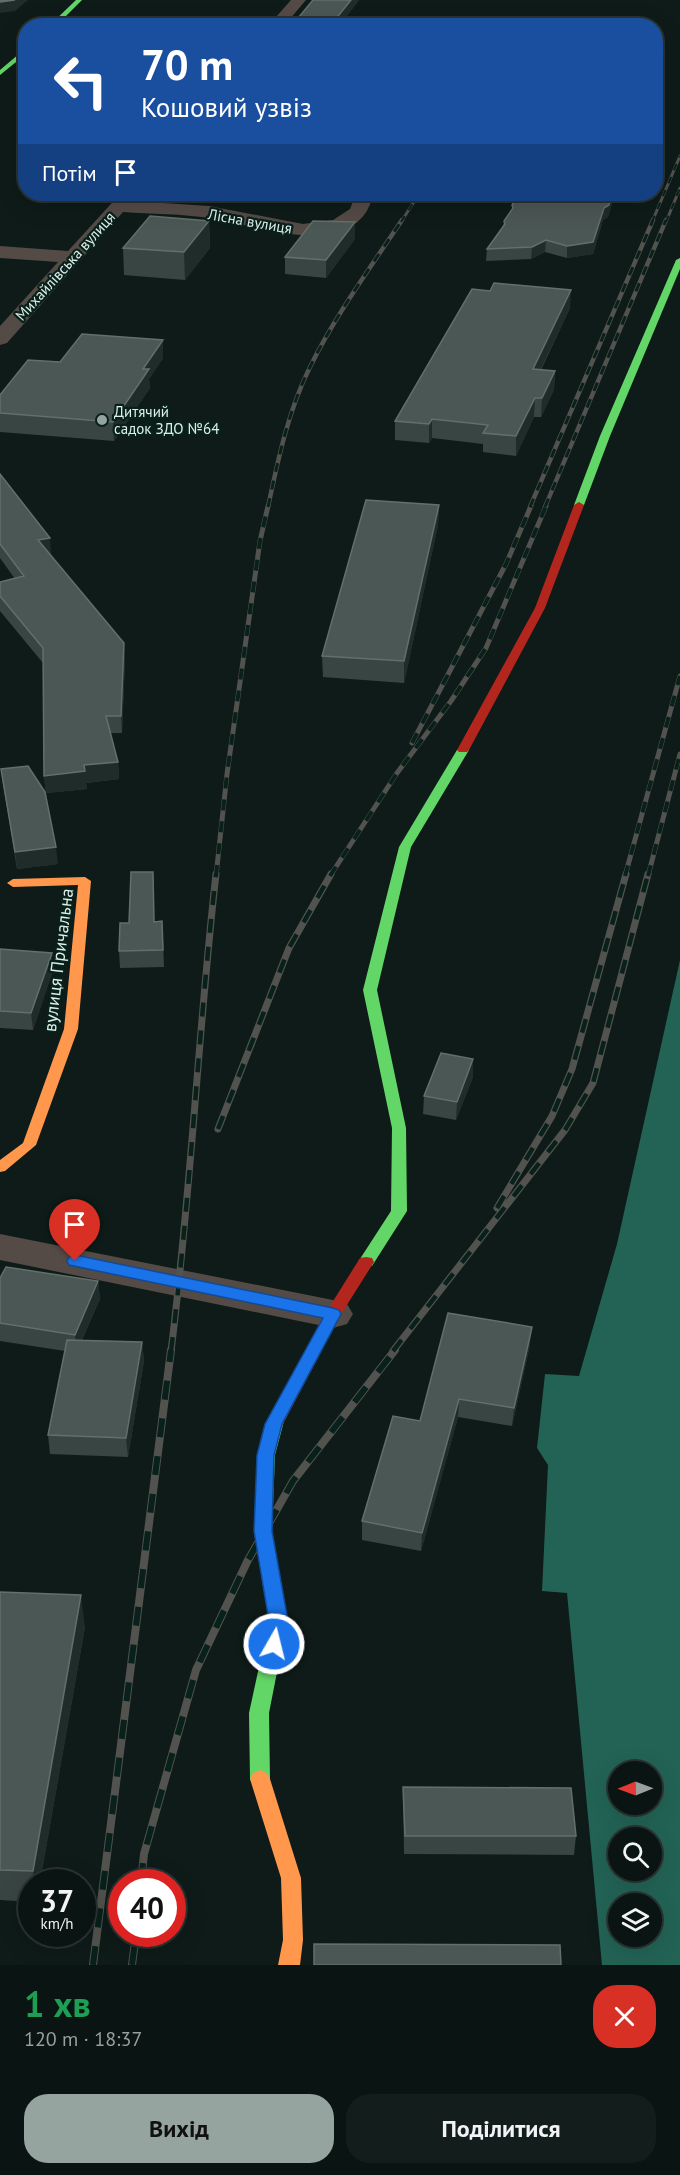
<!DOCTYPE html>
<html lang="uk">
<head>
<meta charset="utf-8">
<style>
  :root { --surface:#0a1412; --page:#131d1b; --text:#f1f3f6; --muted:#999e9f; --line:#2a3332; --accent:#96a4a0 }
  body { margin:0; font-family:"PT Sans",sans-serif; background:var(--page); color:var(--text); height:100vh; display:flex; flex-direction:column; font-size:22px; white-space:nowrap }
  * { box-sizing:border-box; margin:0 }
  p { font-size:20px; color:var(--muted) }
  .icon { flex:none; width:33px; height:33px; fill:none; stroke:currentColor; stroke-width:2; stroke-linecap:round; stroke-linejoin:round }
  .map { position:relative; height:1965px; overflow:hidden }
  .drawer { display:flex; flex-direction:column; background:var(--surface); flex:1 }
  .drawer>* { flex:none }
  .guide { position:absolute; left:18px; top:18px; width:645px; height:183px; border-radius:24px; box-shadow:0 6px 24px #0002,0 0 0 2px var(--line); background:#1a4fa0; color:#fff; overflow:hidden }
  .needle { width:39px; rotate:269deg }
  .tools { position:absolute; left:608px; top:1761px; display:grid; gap:12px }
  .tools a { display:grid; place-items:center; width:54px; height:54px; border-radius:50%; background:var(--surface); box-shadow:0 6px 24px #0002,0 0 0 2px var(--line); font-size:30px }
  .speed { position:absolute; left:18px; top:1869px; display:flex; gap:12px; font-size:30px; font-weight:700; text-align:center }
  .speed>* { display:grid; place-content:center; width:78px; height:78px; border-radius:50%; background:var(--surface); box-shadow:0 6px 24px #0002,0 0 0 2px var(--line); line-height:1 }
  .speed small { font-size:15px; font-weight:400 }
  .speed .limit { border:9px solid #d22; background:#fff; color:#111 }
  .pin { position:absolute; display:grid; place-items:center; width:51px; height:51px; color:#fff; margin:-62px -26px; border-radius:50% 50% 50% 0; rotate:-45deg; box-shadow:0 0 6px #0007 }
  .pin .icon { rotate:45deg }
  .me { position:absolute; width:66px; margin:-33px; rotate:8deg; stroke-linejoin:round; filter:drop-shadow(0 0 4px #0008) }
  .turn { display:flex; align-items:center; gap:21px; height:126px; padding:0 24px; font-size:27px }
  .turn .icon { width:78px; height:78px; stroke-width:2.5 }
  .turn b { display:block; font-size:42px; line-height:51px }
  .then { display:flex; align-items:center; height:57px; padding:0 24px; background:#0003; gap:12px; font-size:22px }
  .round { display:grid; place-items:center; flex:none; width:63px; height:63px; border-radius:24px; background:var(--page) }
  .headline { display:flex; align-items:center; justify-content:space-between; height:102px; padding:0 24px }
  h1 { font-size:36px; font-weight:700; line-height:45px; color:#1e9e55 }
  .action { display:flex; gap:12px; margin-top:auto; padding:12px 24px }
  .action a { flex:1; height:69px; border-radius:24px; background:var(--accent); color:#111; font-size:24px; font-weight:700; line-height:69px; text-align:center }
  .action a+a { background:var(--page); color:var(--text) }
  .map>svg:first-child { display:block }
  .water { fill:#226355; fill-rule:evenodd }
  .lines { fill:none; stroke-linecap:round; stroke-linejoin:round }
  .street { fill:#544a46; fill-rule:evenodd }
  .fast { fill:#63d668; fill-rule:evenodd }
  .slow { fill:#ff974d; fill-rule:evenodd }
  .jam { fill:#b3261e; fill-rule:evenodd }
  .rail-far4-casing { stroke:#52524f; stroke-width:3 }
  .rail-far3-casing { stroke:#52524f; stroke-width:4.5 }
  .rail-far2-casing { stroke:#52524f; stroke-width:5 }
  .rail-far1-casing { stroke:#52524f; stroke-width:7 }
  .rail-casing { stroke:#52524f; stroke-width:8 }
  .rail-far4 { stroke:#08211b; stroke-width:2; stroke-dasharray:7; stroke-linecap:butt }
  .rail-far3 { stroke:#08211b; stroke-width:3; stroke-dasharray:9; stroke-linecap:butt }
  .rail-far2 { stroke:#08211b; stroke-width:4; stroke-dasharray:11; stroke-linecap:butt }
  .rail-far1 { stroke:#08211b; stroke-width:4.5; stroke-dasharray:14; stroke-linecap:butt }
  .rail { stroke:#08211b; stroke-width:6; stroke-dasharray:19; stroke-linecap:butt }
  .wall { fill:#394542 }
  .shaded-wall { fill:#202c29 }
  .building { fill:#4b5754; stroke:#626f6b; stroke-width:1.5 }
  .route { fill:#1a73e8; stroke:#114b97; stroke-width:1.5 }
  .poi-dot { fill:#96a4a0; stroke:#08211b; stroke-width:2 }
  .labels { text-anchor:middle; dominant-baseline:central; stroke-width:4.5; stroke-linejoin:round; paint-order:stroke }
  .far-street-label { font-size:15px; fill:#e0eeea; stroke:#08211b }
  .far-poi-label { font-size:15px; fill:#e0eeea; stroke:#08211b; text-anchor:start }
  .street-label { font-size:18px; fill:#e0eeea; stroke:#08211b }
</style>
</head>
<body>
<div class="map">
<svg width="680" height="1965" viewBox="0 0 680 1965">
  <rect width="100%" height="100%" fill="#0e1b18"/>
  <path class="water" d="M680,960V1965H602L567,1593L542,1591L548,1465L537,1448L545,1374L579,1376L617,1244ZM618,1772H651V1804H618ZM618,1838H651V1870H618ZM618,1904H651V1936H618Z"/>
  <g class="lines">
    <path class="street" d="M291,0H306L284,26H268Z
      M120,194H138L132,201L209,206L303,224L333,220L350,209L356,194H374C371,201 369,209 364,215C332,256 252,224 210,218C182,214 152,214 123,212L7,343L0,345V326L58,262L0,258V246L68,251Z
      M0,1234L333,1300L347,1304L353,1314L347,1324L333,1328L0,1260Z"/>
    <path class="fast" d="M76,0H82L56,26H49Z
      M26,48V54L0,75V70Z
      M680,258V269L610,436L584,505L576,507L574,505L600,436L676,260Z
      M463,746L469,750L411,847L377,990L406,1128L407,1211L372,1266H360L358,1262L391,1211L392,1128L363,990L399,847L457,750Z
      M276,1415L282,1416L284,1421L275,1455L272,1531L287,1621L269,1713L270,1779L267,1785L260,1788L253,1785L250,1779L249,1713L269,1621L254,1531L257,1455L268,1421L270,1416Z"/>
    <path class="slow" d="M85,877L91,881L78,1029L36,1145L5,1171L0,1172V1160L23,1143L64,1029L78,885L13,887L7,883L13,879Z
      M260,1770L267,1773L270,1779L301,1878L303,1940L300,1965H278L283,1940L281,1878L250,1779L253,1773Z"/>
    <path class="jam" d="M579,502L584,505L545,608L469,750L467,752H459L457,750L535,608L574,505Z
      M366,1257L372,1258L374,1262L340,1316L282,1426L276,1427L270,1426L268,1421L325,1314L360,1258Z"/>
    <g class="rail-far4-casing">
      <path id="rail-far4" d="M401,222L419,194
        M652,222L680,156
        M666,222L680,188"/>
    </g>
    <g class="rail-far3-casing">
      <path id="rail-far3" d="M268,507C278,460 288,411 310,367C335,316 370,268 402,220
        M530,507L653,220
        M545,507L666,220"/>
    </g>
    <g class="rail-far2-casing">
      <path id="rail-far2" d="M412,743L506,564L531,506
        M216,876L227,774L260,541L268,506
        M330,876L397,773L451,701L486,648L546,506
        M625,876L680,676
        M648,876L680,754"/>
    </g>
    <g class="rail-far1-casing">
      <path id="rail-far1" d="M218,1129L289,948L331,874
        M497,1208L552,1116L572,1069L626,874
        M171,1351C191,1193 198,1033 216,874
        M393,1351L565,1130L593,1083L648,874"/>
    </g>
    <g class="rail-casing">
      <path id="rail" d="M141,1882L144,1854L196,1670L247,1562L293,1481L395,1350
        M93,1965L171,1350
        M132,1965L136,1934"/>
    </g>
    <use href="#rail-far4" class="rail-far4"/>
    <use href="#rail-far3" class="rail-far3"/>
    <use href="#rail-far2" class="rail-far2"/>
    <use href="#rail-far1" class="rail-far1"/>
    <use href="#rail" class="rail"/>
  </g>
  <path class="wall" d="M313,0H359L339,26H298V18Z
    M194,194H233L231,196Z
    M614,196L608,217L603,220L593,254L567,258L545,252L531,259L486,261L487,249L503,226L504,221L512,210V205Z
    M209,221L210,248L185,280L124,275L123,248Z
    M355,239L326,278L285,274V257Z
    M570,308L541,370L555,371L554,390L541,417H534L516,456L483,452V444L432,438L429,443L395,440V421Z
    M163,358L149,379L150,388L114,441L0,432V395L60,362Z
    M0,474L51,554H50L125,659L122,733H110L118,762L119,779L86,783L87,789L46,793L44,776L43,663L0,611V582L15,579L0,558Z
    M439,505L438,525L404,683L323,677L322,656Z
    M1,769L58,864L17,869L3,785Z
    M154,888V922L163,938L164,967L120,968L119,951L129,923Z
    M0,949L53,970L33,1030L0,1028Z
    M473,1059V1077L456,1120L423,1114L424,1096Z
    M0,1278L98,1281L100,1299L82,1340L142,1342L144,1361L128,1457L50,1454L48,1435L65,1351L0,1341Z
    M530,1345L512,1426L458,1417L421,1551L362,1540V1521L420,1421Z
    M0,1592L85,1627L40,1882H32V1902L0,1900Z
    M403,1787L576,1836L574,1855L404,1854Z"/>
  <path class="shaded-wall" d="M15,0H28L15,11L0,13V2Z
    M351,0H359L339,26H335V20Z
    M612,194H615L614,196L608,217L603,220L593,254L567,258V246L604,208Z
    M209,221L210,248L185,280L184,252Z
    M355,222V239L326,278V260Z
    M546,240L545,252L531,259L532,247Z
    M571,290L570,308L532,387L533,369Z
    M163,340V358L149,379L150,388L114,441L113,422L143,369Z
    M555,371L554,390L541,417L542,398Z
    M535,398L534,417L516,456V436Z
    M432,419V438L429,443V424Z
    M439,505L438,525L404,683V661Z
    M50,538L51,554L39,556L38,540Z
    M124,643L125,659L122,733L121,716Z
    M118,762L119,779L86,783L87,789L46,793L44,776L84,765Z
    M56,847L58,864L17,869L15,852Z
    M153,872L154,888L155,938L154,922Z
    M52,953L53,970L33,1030L31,1013Z
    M473,1059V1077L456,1120L457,1102Z
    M98,1281L100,1299L76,1353L75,1335Z
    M532,1327L530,1345L512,1426L514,1408Z
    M142,1342L144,1361L128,1457L126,1438Z
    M459,1399L458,1417L421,1551L422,1533Z
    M81,1595L85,1627L40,1882H34L33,1871Z"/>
  <path class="building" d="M0,0H15L0,2Z
    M313,0H351L335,20L298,18Z
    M519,194H612L609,205L604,208L593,242L567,246L546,240L532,247L487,249L505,224L504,221L513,208L512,205Z
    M150,216L209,221L184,252L123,248Z
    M313,221L355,222L326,260L285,257Z
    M494,283L571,290L533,369L555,371L542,398H535L516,436L483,433L488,425L432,419L429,424L395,421L472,289L490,291Z
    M82,334L163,340L143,369H149L113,422L0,413V395L28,360L60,362Z
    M0,474L50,538L38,540L124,643L121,716H106L118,762L84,765L85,771L44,776L43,648L0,596V582L24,576L0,544Z
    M366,500L439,505L404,661L322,656Z
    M28,766L45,792L56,847L15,852L1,769Z
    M131,872H153L154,922L162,921L163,950L119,951L120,923H129Z
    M0,949L52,953L31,1013L0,1011Z
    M441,1053L473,1059L457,1102L424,1096Z
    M6,1267L98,1281L75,1335L0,1323V1278Z
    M448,1313L532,1327L514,1408L459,1399L422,1533L362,1521L393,1416L420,1421Z
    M67,1340L142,1342L126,1438L48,1435Z
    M0,1592L81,1595L33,1871L0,1870Z
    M403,1787L571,1788L576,1836H405Z
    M314,1944L560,1945L561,1965H314Z"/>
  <path class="route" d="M75,1255L333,1308L339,1310L341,1314L282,1424L274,1455L272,1531L288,1621L280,1650L274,1652L267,1650L264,1644L269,1621L254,1531L257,1455L265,1424L323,1318L69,1265L67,1261L69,1257Z"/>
  <circle class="poi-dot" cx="102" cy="420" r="6"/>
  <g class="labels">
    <g class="far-street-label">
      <text transform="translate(250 221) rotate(10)">Лісна вулиця</text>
      <text transform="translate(65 266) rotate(-48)">Михайлівська вулиця</text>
    </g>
    <g class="far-poi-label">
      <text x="114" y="411">Дитячий<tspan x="114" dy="17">садок ЗДО №64</tspan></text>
    </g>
    <g class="street-label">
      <text transform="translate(58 960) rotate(-83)">вулиця Причальна</text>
    </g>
  </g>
</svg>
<div class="tools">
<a><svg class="needle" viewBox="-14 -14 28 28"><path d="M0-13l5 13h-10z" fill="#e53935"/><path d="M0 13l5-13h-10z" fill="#999e9f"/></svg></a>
<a><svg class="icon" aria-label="search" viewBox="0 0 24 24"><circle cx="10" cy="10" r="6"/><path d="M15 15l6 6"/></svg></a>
<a><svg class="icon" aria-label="layers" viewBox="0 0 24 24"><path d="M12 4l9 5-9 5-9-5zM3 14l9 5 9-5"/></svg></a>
</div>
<div class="speed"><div>37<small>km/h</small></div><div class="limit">40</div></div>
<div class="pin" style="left:75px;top:1261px;background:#d93025"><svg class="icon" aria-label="arrive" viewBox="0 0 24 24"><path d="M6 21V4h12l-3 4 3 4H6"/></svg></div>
<svg class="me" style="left:274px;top:1644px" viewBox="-20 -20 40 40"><circle r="17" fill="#1a73e8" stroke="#fff" stroke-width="3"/><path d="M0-11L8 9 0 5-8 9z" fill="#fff"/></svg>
<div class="guide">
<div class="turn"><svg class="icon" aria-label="left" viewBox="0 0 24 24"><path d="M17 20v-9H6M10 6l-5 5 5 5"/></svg><div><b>70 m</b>Кошовий узвіз</div></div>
<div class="then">Потім<svg class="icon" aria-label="arrive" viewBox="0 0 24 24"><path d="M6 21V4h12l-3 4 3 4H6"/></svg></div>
</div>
</div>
<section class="drawer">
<div class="headline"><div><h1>1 хв</h1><p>120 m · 18:37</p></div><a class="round" style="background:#d93025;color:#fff"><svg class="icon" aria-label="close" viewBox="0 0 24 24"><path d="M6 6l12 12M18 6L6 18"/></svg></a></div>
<div class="action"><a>Вихід</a><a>Поділитися</a></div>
</section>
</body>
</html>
